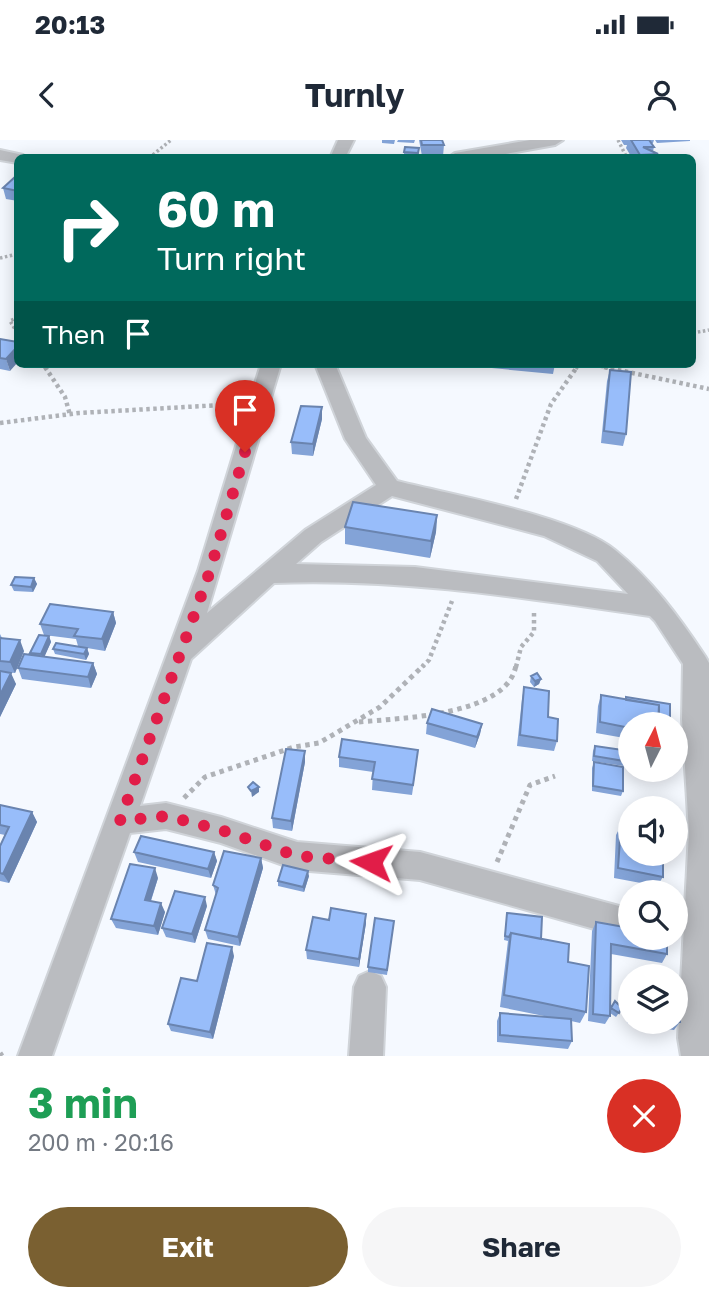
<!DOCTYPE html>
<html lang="en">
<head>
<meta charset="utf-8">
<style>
  :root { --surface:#fff; --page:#f6f6f7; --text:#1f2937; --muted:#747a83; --accent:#7a6031 }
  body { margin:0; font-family:"Golos Text",sans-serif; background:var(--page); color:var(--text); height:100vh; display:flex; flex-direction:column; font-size:26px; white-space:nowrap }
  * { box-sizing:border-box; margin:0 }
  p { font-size:23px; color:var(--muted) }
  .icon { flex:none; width:38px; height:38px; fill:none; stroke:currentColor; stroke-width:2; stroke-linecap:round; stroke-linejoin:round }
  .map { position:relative; height:916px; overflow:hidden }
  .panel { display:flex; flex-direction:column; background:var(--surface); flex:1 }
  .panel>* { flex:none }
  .banner { position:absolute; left:14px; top:14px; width:682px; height:214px; border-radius:10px; box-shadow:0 4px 18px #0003; background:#00695c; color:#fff; overflow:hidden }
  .needle { width:46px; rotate:6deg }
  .buttons { position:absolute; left:618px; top:572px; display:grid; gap:14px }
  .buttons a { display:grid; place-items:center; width:70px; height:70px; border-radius:50%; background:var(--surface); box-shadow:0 4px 18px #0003; font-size:35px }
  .pin { position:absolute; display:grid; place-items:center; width:60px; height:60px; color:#fff; margin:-72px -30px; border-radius:50% 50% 50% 0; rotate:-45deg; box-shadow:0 0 7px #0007 }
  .pin .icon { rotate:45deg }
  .me { position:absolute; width:77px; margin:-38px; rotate:274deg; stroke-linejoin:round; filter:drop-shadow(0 0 5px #0008) }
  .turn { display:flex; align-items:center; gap:24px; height:147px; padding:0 28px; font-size:32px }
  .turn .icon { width:91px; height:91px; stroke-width:2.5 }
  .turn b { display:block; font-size:49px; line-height:60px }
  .then { display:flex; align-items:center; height:66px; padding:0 28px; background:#0003; gap:14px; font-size:26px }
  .round { display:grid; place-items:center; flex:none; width:74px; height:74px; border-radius:37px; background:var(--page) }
  .headline { display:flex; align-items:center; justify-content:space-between; height:119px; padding:0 28px }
  h1 { font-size:42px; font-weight:700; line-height:52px; color:#1e9e55 }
  .primary-button { display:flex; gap:14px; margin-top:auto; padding:14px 28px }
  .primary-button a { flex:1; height:80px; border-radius:42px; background:var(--accent); color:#fff; font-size:28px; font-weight:700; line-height:80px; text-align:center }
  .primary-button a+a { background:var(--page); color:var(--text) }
  .status { display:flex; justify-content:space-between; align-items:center; height:49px; padding:0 35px; background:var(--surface); direction:ltr }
  .status svg { height:19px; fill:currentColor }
  header { display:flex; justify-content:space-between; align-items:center; height:91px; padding:0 28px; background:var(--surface); font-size:32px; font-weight:700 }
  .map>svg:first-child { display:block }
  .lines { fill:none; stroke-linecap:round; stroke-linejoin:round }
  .minor-casing { stroke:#d0d4d9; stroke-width:4 }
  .path-far2 { stroke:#afb2b7; stroke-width:3.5; stroke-dasharray:2.5 2.5; stroke-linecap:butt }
  .path-far1 { stroke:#afb2b7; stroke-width:4.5; stroke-dasharray:3.5 3.5; stroke-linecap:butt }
  .path { stroke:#afb2b7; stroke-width:5; stroke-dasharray:4.5 4.5; stroke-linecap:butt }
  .minor { fill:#babcc0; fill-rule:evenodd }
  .wall { fill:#83a3d7 }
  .shaded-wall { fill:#6a84af }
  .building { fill:#98bdfa; stroke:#6a84af; stroke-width:2 }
  .route { stroke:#e11d48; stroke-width:12; stroke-dasharray:0 21.6 }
</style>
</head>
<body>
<div class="status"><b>20:13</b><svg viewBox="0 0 49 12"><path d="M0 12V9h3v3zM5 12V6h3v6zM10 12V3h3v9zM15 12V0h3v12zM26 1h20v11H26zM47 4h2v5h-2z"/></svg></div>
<header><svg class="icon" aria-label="back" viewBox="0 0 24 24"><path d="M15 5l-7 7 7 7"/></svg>Turnly<svg class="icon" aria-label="person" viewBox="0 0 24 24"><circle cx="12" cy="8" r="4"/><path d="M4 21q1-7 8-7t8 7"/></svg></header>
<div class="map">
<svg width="709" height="916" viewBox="0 0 709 916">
  <rect width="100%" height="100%" fill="#f5f9ff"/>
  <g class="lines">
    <g class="minor-casing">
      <path id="minor" d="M338,0H354L345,18H330Z
        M530,0H563L555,5L483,18H448L455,13Z
        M0,10L23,15L25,18H18V23L0,20Z
        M261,224H281L207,473L305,390L376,345L345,299L315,224H335L366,298L397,341C452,355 573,376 615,410C652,440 679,477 705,516L709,523V916H681L678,898L689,692L682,579L683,524L655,481L650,476C525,458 401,438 274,443L191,519L140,666L166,663L221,677L297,702L420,712L630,769V798H633L630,799L420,740L297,730L221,703L166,689L130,693L52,916H18L198,431ZM392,356L544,396L597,421L628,454L415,427L296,424L321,402Z
        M370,831L381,836L386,847L383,916H349L354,847L359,836Z"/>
    </g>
    <path class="path-far2" d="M618,0L627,18
      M149,18L171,0
      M0,118L18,114
      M18,177L10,181L18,194
      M693,193L709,190
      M43,224L46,229
      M591,224L612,229
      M576,229L579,224"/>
    <path class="path-far1" d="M45,227L65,257L70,275
      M604,227L709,249
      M0,283L79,273L239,264
      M516,359L551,264L577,227
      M422,527L429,520L452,461
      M516,527L521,507L534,492V471"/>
    <path class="path" d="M359,582C400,578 508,576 516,525
      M184,658L205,637L294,607L319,603L380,567L424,525
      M497,722L530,645L555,636
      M0,913L2,916"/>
    <use href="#minor" class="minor"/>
  </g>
  <path class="wall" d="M382,0H395L394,4L382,3Z
    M398,0H415L414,3L397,2Z
    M419,0H442L444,5L443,16H422Z
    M621,0H654L653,3H652L654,7L653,11L658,14L657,18H632L626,8L627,5H624Z
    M655,0H690V1L657,3Z
    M419,8L418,18L404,17V12Z
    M18,36V61L6,59L3,48Z
    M0,199L10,231L0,229Z
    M450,224H555L553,234Z
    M610,230L626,294L623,306L601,303L607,241Z
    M322,267V279L313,316L292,314L291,302Z
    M437,375L436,392L430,418L345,404V387Z
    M34,438L37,444L33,452L14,451L11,445Z
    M113,472L116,483L105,511L87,508L89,514L86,520L55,514L53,509L78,506L76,499L44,495L40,484Z
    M0,494L2,498L24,511L15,533L6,532L16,544L0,577Z
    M49,496L51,502L44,517L93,523L97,534L91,548L22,539L18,528L31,515L30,513Z
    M531,536L541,539L539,544L534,547L530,542Z
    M524,547L548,577L557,601L554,611L517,606L522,559Z
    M601,555L625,559L626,557L670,584H630V599L596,593L598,566Z
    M427,583L482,584L480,594L475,608L426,594Z
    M595,606L630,611V627L592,621L593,611Z
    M305,611V622L292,691L273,688L272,678Z
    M339,617L417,621L412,655L372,650L373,632L339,627Z
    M594,622L623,651L621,656L592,651V628Z
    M0,665L32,672L37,682L9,743L0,741V706L5,695L0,694Z
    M621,685L663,737L657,746L614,738L616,695Z
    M134,712H214L217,721L211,738L138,722Z
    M261,718L263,728L240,806L208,799L205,790L216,755L213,745Z
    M309,736L304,752L278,746V741Z
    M158,738L151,761L165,772L158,795L116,788L111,779Z
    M207,766L195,803L166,797L162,788Z
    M507,773L541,799L568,822L586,872L580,883L571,881L572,901L568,909L497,902V881L500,873L554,878L500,867L508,801L504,800Z
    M366,774V783L359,827L307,819L306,810L329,780Z
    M394,781L387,835L368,832V827Z
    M596,782L667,814L662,823L611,814L610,870L615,861L622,868L616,877L610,873V876L605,884L588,881L592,791Z
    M234,816L213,899L171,891L168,884L197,841Z
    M630,845V882H680L674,890L627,883L626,852Z"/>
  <path class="shaded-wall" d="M18,206V222L10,231L6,219Z
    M322,267V279L313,316V304Z
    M437,375L436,392L430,418L431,401Z
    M34,438L37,444L33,452L31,447Z
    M113,472L116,483L105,511L102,499Z
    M49,496L51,502L43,520L41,514Z
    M20,500L24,511L15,533L10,522Z
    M87,508L89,514L86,520L84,514Z
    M93,523L97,534L91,548L88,537Z
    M11,533L16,544L0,577V555Z
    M541,539L539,544L534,547L535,541Z
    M482,584L480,594L475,608L477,597Z
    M305,611V622L292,691L291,681Z
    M259,647V652L252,657L251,651Z
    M32,672L37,682L9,743L3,734Z
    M214,712L217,721L211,738L208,729Z
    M261,718L263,728L240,806L238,797Z
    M155,728L158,738L148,769L145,760Z
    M308,731L309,736L304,752L303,747Z
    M205,757L207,766L195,803L192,794Z
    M161,763L165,772L158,795L154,786Z
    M366,774V783L359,827V819Z
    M232,807L234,816L213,899L210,892Z"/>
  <path class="building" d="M421,0H442L444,5H422Z
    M631,0H649L654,7H643L658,14L640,15Z
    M405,7L419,8L418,13L404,12Z
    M16,36H18V51L3,48Z
    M0,199L18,202V206L6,219L0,218Z
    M610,230L631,232L626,294L604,291Z
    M301,266L322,267L313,304L291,302Z
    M353,362L437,375L431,401L345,387Z
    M15,437L34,438L31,447L11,445Z
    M50,464L113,472L102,499L74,496L78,489L40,484Z
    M39,495L49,496L41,514L30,513Z
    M0,498L20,500L10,522L0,521Z
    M56,503L87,508L84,514L53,509Z
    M24,514L93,523L88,537L18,528Z
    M0,531L11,533L0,555Z
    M537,533L541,539L535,541L531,536Z
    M524,547L549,551L548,577L558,579L557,601L520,595Z
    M601,555L659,565L658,584H630V588L600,582Z
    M626,557L670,564V584L659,582V565L626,560Z
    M432,569L482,584L477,597L427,583Z
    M342,599L418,610L413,645L372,639L375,622L339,617Z
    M595,606L630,611V622L594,616Z
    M286,609L305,611L291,681L272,678Z
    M594,622L623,627V651L593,646Z
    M253,642L259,647L251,651L248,647Z
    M0,665L32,672L3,734L0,733V706L9,687L0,685Z
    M621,685L630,687V714H663V737L618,728Z
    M141,696L214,712L208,729L134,712Z
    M224,711L261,718L238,797L205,790L218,748L213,745Z
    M130,724L155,728L145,760L161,763L154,786L111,779Z
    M283,725L308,731L303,747L278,741Z
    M175,751L205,757L192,794L162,788Z
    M331,768L366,774L359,819L306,810L313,777L329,780Z
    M507,773L542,777L541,799L511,793L509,797L505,796Z
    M375,778L394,781L387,830L368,827Z
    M596,782L630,788V798H667V814L611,804L610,876L593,874Z
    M511,793L569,804L568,822L589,826L586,872L504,855Z
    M207,803L232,807L210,892L168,884L181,838L197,841Z
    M676,851H678L680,882H676Z
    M615,861L622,868L619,873L611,868Z
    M500,873L571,879L572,901L500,895Z"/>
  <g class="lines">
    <path class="route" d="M245,312L210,431L120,681L166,676L221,690L297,716L371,722"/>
  </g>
</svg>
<div class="buttons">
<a><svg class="needle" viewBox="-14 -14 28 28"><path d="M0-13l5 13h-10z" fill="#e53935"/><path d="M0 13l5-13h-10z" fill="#747a83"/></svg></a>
<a><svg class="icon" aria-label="sound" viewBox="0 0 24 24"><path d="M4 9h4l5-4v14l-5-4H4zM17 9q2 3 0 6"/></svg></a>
<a><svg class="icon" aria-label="search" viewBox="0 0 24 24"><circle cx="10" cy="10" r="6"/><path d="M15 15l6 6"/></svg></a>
<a><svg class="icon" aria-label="layers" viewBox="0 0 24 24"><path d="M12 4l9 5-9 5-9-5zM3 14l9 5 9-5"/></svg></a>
</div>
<div class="pin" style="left:245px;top:312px;background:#d93025"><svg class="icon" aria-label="arrive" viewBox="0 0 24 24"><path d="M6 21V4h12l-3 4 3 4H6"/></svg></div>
<svg class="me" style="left:371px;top:722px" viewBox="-20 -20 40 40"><path d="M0-17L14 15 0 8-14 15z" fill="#e11d48" stroke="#fff" stroke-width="4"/></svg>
<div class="banner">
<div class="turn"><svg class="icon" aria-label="right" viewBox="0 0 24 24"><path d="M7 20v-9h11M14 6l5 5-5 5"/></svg><div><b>60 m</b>Turn right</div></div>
<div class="then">Then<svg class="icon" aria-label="arrive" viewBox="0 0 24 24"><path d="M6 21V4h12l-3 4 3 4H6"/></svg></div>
</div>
</div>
<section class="panel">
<div class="headline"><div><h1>3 min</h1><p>200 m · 20:16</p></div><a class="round" style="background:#d93025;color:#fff"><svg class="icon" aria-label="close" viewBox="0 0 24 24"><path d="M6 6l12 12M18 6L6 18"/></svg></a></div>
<div class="primary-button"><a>Exit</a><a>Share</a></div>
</section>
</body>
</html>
